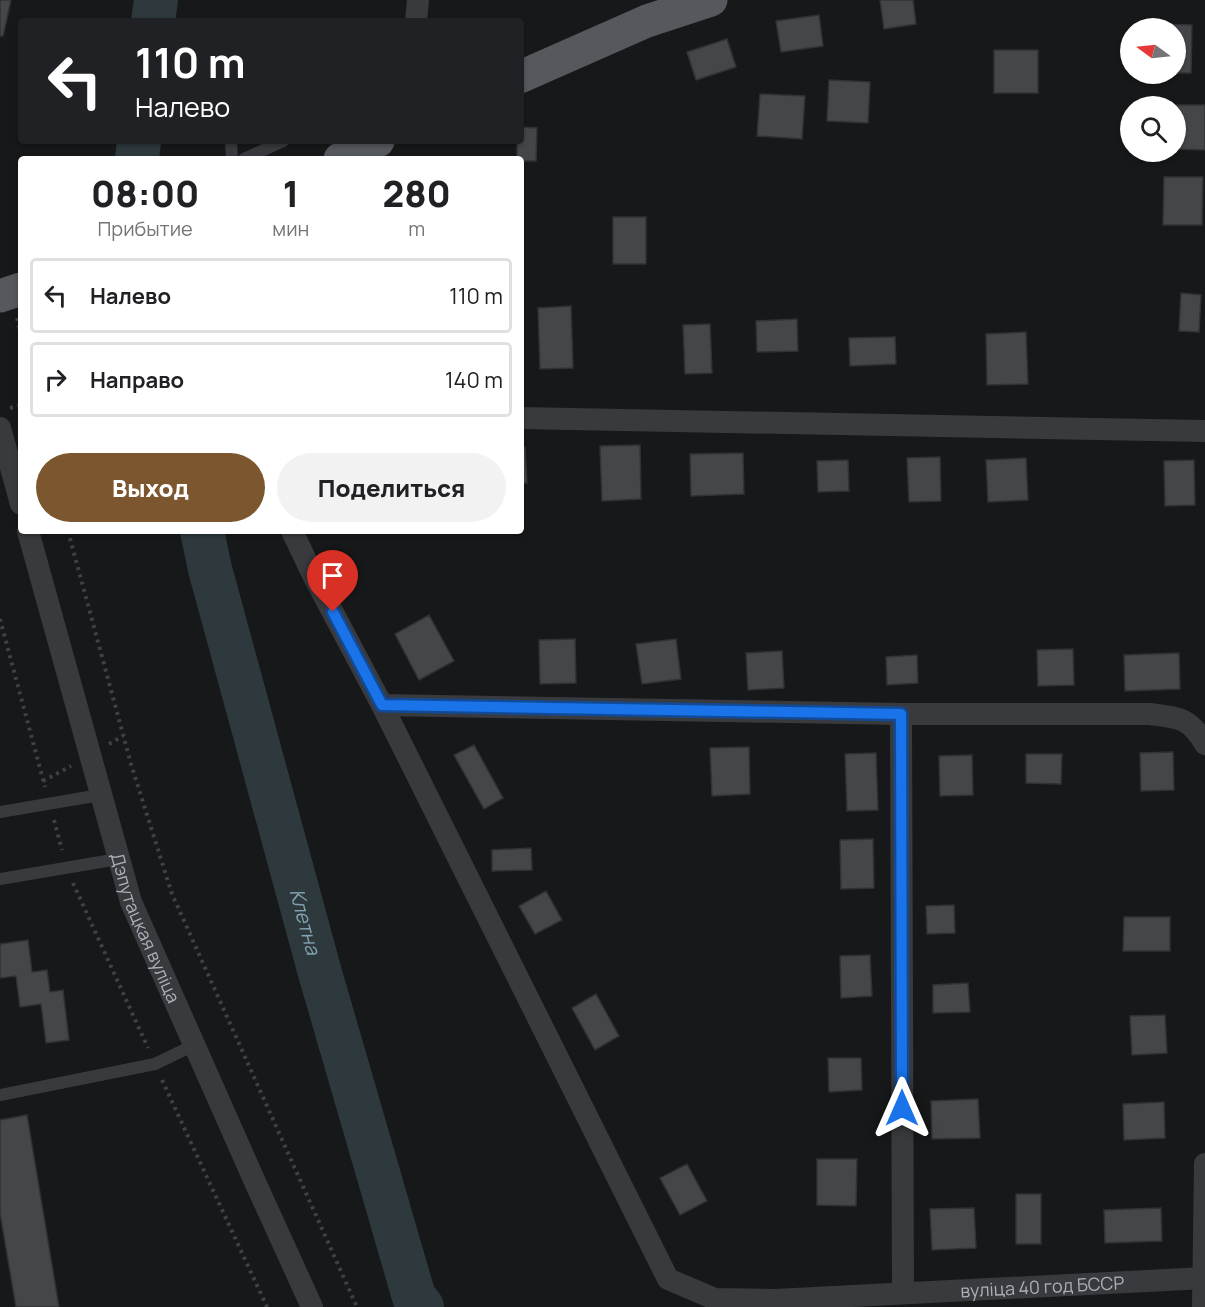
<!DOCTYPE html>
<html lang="ru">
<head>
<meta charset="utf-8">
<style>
  :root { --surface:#fff; --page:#f2f2f2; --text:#202124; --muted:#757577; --line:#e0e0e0; --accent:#7c562f }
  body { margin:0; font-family:Manrope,sans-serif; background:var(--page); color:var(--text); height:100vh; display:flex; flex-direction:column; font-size:22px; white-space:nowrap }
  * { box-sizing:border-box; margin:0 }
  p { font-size:20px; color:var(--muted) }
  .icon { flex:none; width:33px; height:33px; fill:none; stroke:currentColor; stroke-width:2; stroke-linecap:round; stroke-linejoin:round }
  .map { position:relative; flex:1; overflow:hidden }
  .details { position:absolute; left:18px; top:156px; width:506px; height:378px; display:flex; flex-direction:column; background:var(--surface); border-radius:6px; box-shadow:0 2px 4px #0004 }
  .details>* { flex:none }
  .hud { position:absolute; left:18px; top:18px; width:506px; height:126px; border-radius:6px; box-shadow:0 2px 4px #0004; background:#202124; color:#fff; overflow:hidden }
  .needle { width:39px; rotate:285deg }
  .tools { position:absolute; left:1120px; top:18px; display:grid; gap:12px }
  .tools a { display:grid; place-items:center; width:66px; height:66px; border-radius:50%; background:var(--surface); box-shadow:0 2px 4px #0004; font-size:30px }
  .pin { position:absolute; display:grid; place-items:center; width:51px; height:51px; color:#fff; margin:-62px -26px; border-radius:50% 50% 50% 0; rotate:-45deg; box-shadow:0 0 6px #0007 }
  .pin .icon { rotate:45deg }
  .me { position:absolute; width:66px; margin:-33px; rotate:0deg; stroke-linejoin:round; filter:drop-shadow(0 0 4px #0008) }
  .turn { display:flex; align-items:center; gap:21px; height:126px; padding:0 18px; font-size:27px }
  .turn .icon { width:78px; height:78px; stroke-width:2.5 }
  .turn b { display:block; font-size:42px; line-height:51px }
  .eta { display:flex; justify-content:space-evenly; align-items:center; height:102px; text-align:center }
  .eta b { font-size:36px; font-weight:800; line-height:42px }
  .primary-button { display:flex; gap:12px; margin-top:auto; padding:12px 18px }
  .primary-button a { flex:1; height:69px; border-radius:36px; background:var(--accent); color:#fff; font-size:24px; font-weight:800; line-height:69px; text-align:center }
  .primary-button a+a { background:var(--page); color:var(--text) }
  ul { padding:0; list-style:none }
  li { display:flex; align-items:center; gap:18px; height:75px; margin:0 12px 9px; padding:0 6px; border:3px solid var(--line); border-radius:6px }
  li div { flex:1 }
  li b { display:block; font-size:22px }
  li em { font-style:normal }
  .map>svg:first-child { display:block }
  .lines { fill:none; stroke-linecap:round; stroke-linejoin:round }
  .river { stroke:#2e393d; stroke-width:44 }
  .building { fill:#444649; stroke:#313235; stroke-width:1.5 }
  .path { stroke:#3f4145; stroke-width:4; stroke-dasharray:3 4.5; stroke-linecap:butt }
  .lane { stroke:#393a3e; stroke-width:12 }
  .street { stroke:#393a3e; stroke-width:22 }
  .primary { stroke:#55585d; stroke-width:33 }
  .route-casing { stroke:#114b97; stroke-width:15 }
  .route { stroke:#1a73e8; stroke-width:10 }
  .labels { text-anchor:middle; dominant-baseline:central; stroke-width:4.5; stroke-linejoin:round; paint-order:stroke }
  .street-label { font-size:18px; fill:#aab1b9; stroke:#121314 }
  .water-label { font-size:20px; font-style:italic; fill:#82a3b2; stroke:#121314 }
</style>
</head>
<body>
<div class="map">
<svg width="1205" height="1307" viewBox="0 0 1205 1307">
  <rect width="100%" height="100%" fill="#171819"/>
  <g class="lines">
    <g class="river">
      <path d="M153,21L156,0"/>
      <path d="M137,159L139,141"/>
      <path id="s1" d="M202,531L210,569L320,973L414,1297L422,1307"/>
    </g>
  </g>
  <path class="building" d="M0,0H11L3,36H0Z
    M880,0H913L916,24L884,29Z
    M819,15L823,46L781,52L776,21Z
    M1154,24L1192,25L1191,73H1176V28H1154Z
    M727,39L736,67L696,80L687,52Z
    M994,50H1038V93H994Z
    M829,80L870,82L868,123L827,121Z
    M760,94L805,96L802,139L757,136Z
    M1174,105H1205V150L1176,149V106Z
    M520,127L537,128L536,161H520V159H517V141H520Z
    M1164,177H1203L1202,225H1163Z
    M613,217H646V264H613Z
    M1181,293L1201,295L1199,332L1179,331Z
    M571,306L573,368L540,369L538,308Z
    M797,319L798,351L757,352L756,321Z
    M710,324L712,373L685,374L683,325Z
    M1026,332L1028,384L987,385L986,334Z
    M895,337L896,364L850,366L849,338Z
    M640,445L641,499L602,501L600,446Z
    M520,447H525L527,483H520Z
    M743,453L744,494L691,496L690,454Z
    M940,457L941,501L909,502L907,458Z
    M1026,458L1028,500L988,502L986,460Z
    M848,460L849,491L818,492L817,461Z
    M1194,460L1195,505L1165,506L1164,461Z
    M429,615L454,661L419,680L395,634Z
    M575,639L576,683L540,684L539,640Z
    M676,639L681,679L642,684L636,644Z
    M1073,649L1074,685L1038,686L1037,650Z
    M782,651L784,688L748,690L746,653Z
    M1179,653L1180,689L1125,691L1124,655Z
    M917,655L918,683L887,685L886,657Z
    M474,745L503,798L484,809L454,755Z
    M749,747L750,794L712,796L710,748Z
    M1173,752L1174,790L1141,791L1140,753Z
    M876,753L878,810L847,811L845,754Z
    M1026,754H1062L1061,784L1026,783Z
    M972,755L973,795L940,796L939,756Z
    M873,839L874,888L841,889L840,840Z
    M531,848L532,870L492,871V850Z
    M546,891L562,920L535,934L519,906Z
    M954,905L955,933L927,934L926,906Z
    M1124,917H1170V951H1123Z
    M28,940L32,972L47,970L50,992L63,990L69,1040L46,1043L41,1004L20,1007L16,976L0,978V944Z
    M870,955L872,996L841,998L840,956Z
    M968,983L970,1012L933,1013V985Z
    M596,994L619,1036L595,1050L572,1008Z
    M1165,1015L1167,1053L1132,1055L1130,1016Z
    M828,1058H861L862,1090L829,1092Z
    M978,1099L980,1138L932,1139L931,1101Z
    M1164,1102L1165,1138L1124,1140L1123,1104Z
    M27,1115L59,1307H16L0,1213V1120Z
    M817,1159H857L856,1206L817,1205Z
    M687,1164L707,1201L680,1215L660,1178Z
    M1016,1194H1041V1244H1016Z
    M974,1208L976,1248L932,1250L930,1209Z
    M1161,1208L1162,1241L1105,1243L1104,1210Z"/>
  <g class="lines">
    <path class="path" d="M17,318L21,337
      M10,408L21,405
      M68,531L131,764L172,894L357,1307
      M0,619L45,787
      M109,744L123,736
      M43,781L71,766
      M54,820L62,850
      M73,883L148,1048
      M162,1080L267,1307"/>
    <path class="lane" d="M231,141L232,159
      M244,159L283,141
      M0,812L100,795
      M0,879L118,859
      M0,1095L155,1064L194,1045"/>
    <g class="street">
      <path d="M416,21L418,0"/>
      <path d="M520,418L1205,431"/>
      <path d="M0,428L21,504"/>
      <path id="s2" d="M28,531L131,902L255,1182L312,1307"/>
      <path id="s3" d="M292,531L313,575L382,705L668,1279L715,1299L775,1300L1205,1278"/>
      <path d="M382,705L901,714H1150C1179,718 1189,717 1205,744"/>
      <path d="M901,714L903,1293"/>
      <path d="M1203,1307L1205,1164"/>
    </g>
    <path class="primary" d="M520,77L647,21L711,0
      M340,159L378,141
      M0,296L21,289"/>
  </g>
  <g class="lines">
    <g class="route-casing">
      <path id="route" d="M333,612L382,705L901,714L902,1108"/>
    </g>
    <use href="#route" class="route"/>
  </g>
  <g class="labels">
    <g class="street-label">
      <text stroke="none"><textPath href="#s2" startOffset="414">Дэпутацкая вуліца</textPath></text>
      <text stroke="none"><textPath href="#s3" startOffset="1216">вуліца 40 год БССР</textPath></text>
    </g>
    <g class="water-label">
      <text stroke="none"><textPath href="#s1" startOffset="404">Клетна</textPath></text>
    </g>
  </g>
</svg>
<div class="tools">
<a><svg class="needle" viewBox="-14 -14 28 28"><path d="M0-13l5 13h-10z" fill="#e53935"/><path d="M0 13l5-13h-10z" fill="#757577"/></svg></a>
<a><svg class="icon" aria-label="search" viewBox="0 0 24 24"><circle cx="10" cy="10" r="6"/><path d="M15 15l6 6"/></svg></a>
</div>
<div class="pin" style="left:333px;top:612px;background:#d93025"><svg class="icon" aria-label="arrive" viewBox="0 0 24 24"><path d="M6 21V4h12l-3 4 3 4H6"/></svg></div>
<svg class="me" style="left:902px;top:1108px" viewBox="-20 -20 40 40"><path d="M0-17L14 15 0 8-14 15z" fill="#1a73e8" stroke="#fff" stroke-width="4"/></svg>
<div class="hud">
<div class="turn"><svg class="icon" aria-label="left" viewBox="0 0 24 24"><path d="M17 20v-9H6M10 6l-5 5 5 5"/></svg><div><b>110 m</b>Налево</div></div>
</div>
<section class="details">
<div class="eta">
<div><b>08:00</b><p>Прибытие</p></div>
<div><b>1</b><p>мин</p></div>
<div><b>280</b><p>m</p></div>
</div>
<ul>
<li><svg class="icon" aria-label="left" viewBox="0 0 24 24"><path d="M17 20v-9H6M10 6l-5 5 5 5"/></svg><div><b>Налево</b></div><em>110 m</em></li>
<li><svg class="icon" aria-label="right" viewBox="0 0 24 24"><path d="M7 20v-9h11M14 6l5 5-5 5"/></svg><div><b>Направо</b></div><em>140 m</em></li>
</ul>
<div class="primary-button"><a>Выход</a><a>Поделиться</a></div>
</section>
</div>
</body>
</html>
